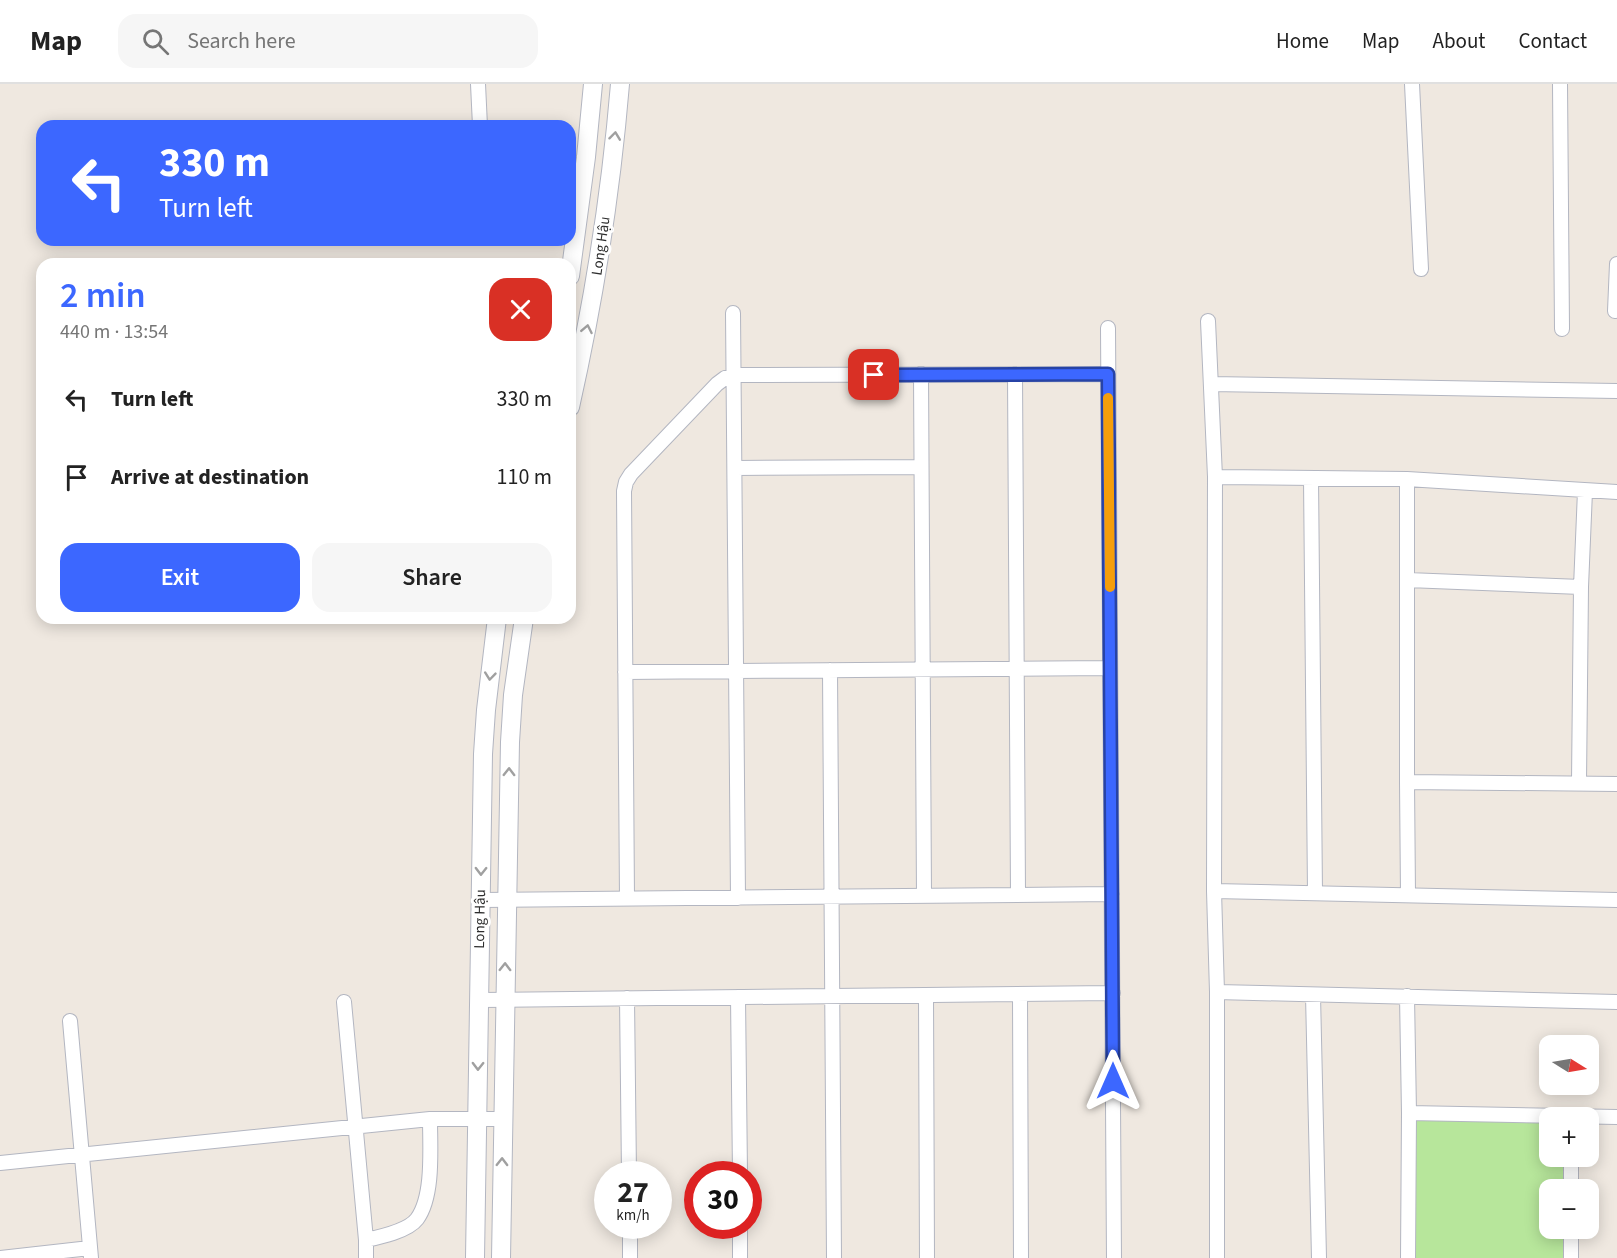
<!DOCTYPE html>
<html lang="en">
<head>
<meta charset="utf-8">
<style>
  :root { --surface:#fff; --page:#f6f6f6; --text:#222; --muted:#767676; --line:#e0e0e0; --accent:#3c67ff }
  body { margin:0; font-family:"Source Sans 3",sans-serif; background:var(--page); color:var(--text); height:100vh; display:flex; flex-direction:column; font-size:22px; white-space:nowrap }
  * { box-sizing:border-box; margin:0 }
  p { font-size:20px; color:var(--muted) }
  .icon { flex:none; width:33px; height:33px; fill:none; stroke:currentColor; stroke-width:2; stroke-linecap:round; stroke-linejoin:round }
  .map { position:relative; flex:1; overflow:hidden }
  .sheet { position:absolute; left:36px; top:174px; width:540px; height:366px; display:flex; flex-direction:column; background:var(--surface); border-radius:18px; box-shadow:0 3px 15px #0003 }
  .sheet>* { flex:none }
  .hud { position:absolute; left:36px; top:36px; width:540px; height:126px; border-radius:18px; box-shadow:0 3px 15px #0003; background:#3c67ff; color:#fff; overflow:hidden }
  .needle { width:39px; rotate:101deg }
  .tools { position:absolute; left:1539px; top:951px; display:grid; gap:12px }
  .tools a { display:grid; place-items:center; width:60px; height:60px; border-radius:12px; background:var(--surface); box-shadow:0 3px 15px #0003; font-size:30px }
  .speed { position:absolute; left:594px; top:1077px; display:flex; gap:12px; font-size:30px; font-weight:700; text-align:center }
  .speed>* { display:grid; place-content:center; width:78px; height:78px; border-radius:50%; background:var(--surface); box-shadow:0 3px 15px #0003; line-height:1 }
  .speed small { font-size:15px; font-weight:400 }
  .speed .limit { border:9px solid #d22; background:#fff; color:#111 }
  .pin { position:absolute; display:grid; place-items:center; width:51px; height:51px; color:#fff; margin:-26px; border-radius:12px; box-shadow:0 3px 9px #0006 }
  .me { position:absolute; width:66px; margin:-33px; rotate:0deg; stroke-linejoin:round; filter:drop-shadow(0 0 4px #0008) }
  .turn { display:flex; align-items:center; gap:21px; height:126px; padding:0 24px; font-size:27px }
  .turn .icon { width:78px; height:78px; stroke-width:2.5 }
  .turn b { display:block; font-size:42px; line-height:51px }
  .round { display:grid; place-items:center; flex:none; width:63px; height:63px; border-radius:18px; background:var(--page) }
  .head { display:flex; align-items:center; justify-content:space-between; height:102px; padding:0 24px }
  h1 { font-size:36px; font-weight:600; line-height:45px; color:var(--accent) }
  .primary-button { display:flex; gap:12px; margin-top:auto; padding:12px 24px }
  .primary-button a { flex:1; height:69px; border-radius:18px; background:var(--accent); color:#fff; font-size:24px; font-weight:600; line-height:69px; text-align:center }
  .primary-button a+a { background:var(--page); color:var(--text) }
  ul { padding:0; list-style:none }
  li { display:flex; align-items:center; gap:18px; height:78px; padding:0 24px }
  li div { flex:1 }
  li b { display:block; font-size:22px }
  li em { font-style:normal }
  header { display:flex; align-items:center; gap:36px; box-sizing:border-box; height:84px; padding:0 30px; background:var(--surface); border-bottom:2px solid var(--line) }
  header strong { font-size:28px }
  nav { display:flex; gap:33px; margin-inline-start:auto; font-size:21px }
  .search { width:420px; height:54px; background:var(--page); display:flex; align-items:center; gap:15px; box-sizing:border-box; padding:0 21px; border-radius:18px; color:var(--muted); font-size:22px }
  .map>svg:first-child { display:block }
  .green { fill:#b7e69b }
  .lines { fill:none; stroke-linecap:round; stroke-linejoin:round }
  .street-casing { stroke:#b3b6c1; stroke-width:16 }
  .secondary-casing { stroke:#b3b6c1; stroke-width:20 }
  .street { stroke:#fff; stroke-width:14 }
  .secondary { stroke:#fff; stroke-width:18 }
  .oneway { stroke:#a0a0a0 }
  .route-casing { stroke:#2743a6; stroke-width:15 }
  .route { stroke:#3c67ff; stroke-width:10 }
  .slow { stroke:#f59e0b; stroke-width:10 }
  .labels { text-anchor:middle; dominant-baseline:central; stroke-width:6; stroke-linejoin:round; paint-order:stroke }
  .street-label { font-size:15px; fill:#2d2d2d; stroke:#fff }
</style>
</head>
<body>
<header>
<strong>Map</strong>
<div class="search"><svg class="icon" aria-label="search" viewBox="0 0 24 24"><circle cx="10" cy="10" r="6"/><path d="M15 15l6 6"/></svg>Search here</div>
<nav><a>Home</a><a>Map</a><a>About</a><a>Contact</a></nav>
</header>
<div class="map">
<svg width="1617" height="1174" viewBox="0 0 1617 1174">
  <rect width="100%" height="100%" fill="#efe8e0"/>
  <path class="green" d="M1409,1029L1550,1034V1072L1571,1073V1105L1550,1106V1144L1571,1145V1174H1408Z"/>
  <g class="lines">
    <g class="street-casing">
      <path id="street" d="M478,0L480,42
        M1412,0L1421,185
        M1560,0L1562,245
        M1615,227L1617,180
        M733,229L738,814
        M1208,237L1215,393L1407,395L1617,408
        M1108,244L1114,1174
        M921,290L924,812
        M1015,290L1018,811
        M1211,300L1617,307
        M735,384L921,383
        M1215,393L1214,807L1217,908V1174
        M1311,394L1315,809
        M1407,395V698L1617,700
        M1408,496L1581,503
        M830,586L834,1174
        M625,588L1110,584
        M1407,698L1408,811
        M1579,698L1581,503L1585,407
        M1214,807L1617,816
        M627,815L624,407L626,398L631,390L717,300L725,294L734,291L1108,290
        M480,816L1112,810
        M1217,908L1617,918
        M1020,910L1021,1174
        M926,911L927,1174
        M1313,911L1319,1174
        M1407,912L1409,1029L1408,1174
        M738,913L740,1090
        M627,914L629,1090
        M479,916L1113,909
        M344,918L366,1156
        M70,937L91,1174
        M1409,1029L1617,1033
        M0,1079L430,1035H503
        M1571,1106V1072
        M630,1142V1174
        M740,1142V1174
        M0,1174L90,1164
        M366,1174V1156C380,1153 408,1147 417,1135C434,1112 430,1063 430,1035
        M1571,1174V1144"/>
    </g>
    <g class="secondary-casing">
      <path id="secondary" d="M570,192L586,73L593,0
        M570,323C594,216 611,109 620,0
        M475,1174L483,670L486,626L497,534
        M501,1174L510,658L513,611L524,534"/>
    </g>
    <use href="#street" class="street"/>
    <use href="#secondary" class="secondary"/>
  </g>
  <defs><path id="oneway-chevron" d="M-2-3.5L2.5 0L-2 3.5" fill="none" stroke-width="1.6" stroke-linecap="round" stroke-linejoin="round" transform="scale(1.5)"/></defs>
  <g class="oneway">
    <use href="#oneway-chevron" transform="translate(615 52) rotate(-83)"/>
    <use href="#oneway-chevron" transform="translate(587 245) rotate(-79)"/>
    <use href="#oneway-chevron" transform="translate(490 592) rotate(96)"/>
    <use href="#oneway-chevron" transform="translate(509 688) rotate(-89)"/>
    <use href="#oneway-chevron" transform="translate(481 787) rotate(91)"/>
    <use href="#oneway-chevron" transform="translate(505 883) rotate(-89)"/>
    <use href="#oneway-chevron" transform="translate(478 982) rotate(91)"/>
    <use href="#oneway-chevron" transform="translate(502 1078) rotate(-89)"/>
  </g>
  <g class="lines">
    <g class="route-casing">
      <path id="route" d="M874,291L1108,290L1113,997"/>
    </g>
    <use href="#route" class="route"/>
    <path class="slow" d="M1108,314L1110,503"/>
  </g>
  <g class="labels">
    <g class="street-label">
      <text transform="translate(601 162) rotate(-82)">Long Hậu</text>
      <text transform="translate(480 835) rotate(-89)">Long Hậu</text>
    </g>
  </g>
</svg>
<div class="tools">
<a><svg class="needle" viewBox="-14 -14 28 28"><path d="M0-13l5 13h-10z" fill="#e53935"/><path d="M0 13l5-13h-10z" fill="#767676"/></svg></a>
<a>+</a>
<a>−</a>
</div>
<div class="speed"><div>27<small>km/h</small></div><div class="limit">30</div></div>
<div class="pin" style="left:874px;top:291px;background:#d93025"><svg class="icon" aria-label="arrive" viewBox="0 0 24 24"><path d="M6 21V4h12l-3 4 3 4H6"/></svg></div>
<svg class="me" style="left:1113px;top:997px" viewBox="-20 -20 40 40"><path d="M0-17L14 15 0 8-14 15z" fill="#3c67ff" stroke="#fff" stroke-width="4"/></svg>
<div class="hud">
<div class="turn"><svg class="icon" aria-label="left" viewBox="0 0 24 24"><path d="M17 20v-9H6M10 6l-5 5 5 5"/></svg><div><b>330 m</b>Turn left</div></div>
</div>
<section class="sheet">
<div class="head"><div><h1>2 min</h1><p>440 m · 13:54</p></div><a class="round" style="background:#d93025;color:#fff"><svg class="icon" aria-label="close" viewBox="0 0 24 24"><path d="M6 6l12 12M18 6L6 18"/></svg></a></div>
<ul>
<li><svg class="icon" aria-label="left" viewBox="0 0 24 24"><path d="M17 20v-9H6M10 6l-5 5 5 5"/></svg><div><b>Turn left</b></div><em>330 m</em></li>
<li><svg class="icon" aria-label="arrive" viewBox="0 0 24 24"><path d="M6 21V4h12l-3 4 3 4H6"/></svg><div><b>Arrive at destination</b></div><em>110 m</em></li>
</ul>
<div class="primary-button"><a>Exit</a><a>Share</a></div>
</section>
</div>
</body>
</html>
